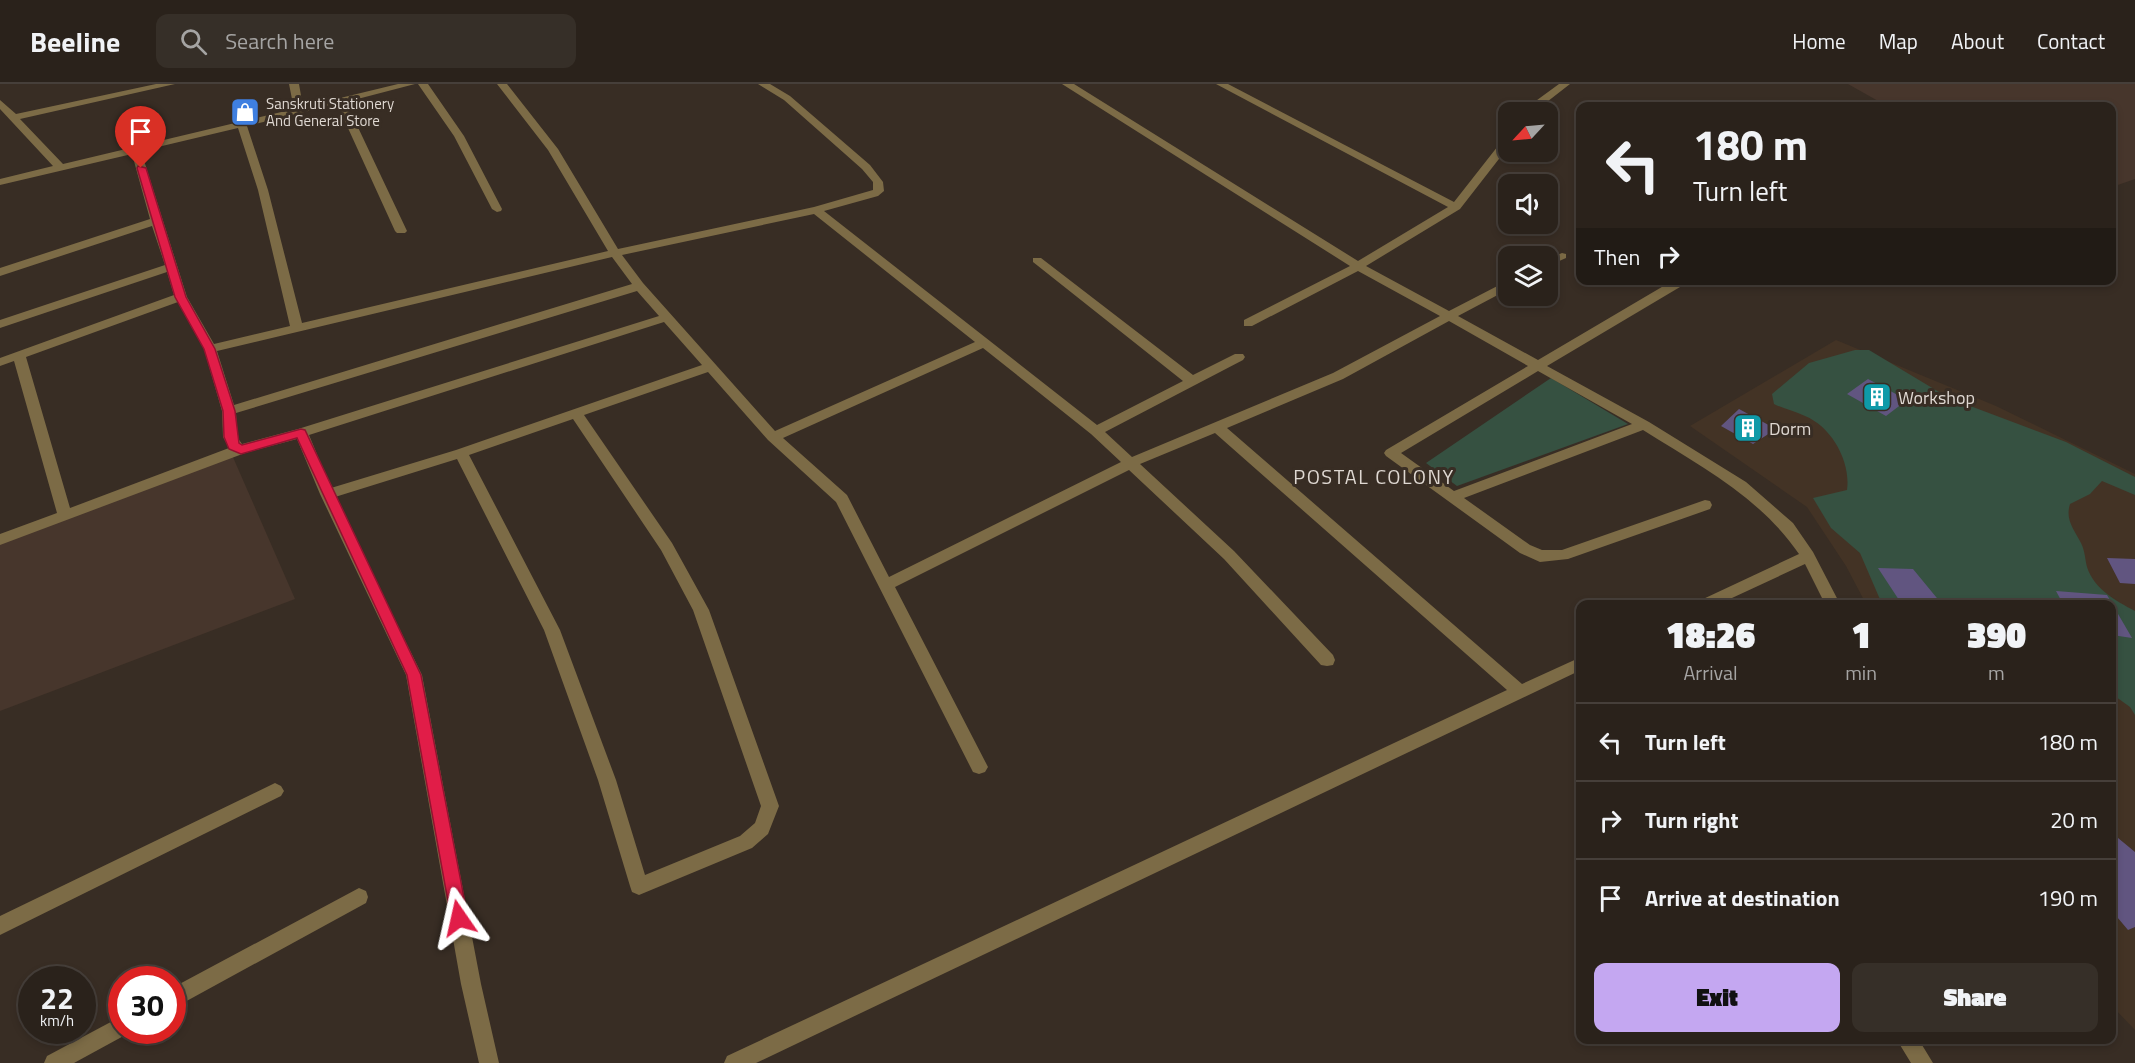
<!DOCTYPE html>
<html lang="en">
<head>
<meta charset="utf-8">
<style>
  :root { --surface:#2a221b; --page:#362f28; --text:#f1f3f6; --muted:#a5a4a3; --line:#463f3a; --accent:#c4a7f1 }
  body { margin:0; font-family:"Titillium Web",sans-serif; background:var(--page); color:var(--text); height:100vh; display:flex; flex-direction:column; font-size:22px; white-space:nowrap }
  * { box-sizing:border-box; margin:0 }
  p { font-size:20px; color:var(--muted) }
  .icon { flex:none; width:33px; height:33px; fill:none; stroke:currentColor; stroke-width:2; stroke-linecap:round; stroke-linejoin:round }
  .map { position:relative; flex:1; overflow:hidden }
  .drawer { position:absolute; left:1576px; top:516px; width:540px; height:444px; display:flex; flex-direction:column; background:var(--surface); border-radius:12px; box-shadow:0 3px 9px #0003,0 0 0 2px var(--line) }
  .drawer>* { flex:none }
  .top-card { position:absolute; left:1576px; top:18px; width:540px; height:183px; border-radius:12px; box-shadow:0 3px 9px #0003,0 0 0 2px var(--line); background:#2a221b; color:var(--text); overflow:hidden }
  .needle { width:39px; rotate:244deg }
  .tools { position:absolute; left:1498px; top:18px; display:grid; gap:12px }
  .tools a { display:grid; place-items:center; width:60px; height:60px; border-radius:12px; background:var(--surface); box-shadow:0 3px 9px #0003,0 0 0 2px var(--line); font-size:30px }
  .speed { position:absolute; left:18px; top:882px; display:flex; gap:12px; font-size:30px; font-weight:700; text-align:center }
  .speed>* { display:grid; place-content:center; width:78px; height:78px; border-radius:50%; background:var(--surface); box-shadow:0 3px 9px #0003,0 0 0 2px var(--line); line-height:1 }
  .speed small { font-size:15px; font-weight:400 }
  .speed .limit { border:9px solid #d22; background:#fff; color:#111 }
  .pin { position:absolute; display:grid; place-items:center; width:51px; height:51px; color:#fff; margin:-62px -26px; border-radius:50% 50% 50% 0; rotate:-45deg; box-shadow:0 0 6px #0007 }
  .pin .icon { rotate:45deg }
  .me { position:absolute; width:66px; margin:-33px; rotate:349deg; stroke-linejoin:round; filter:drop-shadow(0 0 4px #0008) }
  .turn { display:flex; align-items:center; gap:21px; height:126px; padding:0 18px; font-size:27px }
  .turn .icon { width:78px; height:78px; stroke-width:2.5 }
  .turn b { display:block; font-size:42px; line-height:51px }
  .then { display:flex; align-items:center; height:57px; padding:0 18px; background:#0003; gap:12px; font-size:22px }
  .eta { display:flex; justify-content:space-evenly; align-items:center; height:102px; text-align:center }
  .eta b { font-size:36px; font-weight:800; line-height:42px }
  .primary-button { display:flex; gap:12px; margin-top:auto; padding:12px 18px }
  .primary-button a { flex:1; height:69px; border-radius:12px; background:var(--accent); color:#111; font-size:24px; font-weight:800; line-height:69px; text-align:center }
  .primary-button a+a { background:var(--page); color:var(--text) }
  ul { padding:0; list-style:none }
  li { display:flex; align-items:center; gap:18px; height:78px; padding:0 18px; border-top:2px solid var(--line) }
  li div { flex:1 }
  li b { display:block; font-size:22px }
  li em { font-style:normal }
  header { display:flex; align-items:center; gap:36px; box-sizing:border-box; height:84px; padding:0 30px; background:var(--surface); border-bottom:2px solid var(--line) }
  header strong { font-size:28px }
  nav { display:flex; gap:33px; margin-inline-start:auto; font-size:21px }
  .search { width:420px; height:54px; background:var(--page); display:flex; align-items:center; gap:15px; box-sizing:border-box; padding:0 21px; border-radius:12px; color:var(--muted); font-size:22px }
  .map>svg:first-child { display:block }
  .built { fill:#433325 }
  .industrial { fill:#47362c }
  .green { fill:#365141 }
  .building { fill:#615580 }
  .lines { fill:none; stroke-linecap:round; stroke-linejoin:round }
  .minor { fill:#7c6b46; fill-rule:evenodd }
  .route { fill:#e11d48; stroke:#92132f; stroke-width:1.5 }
  .labels { text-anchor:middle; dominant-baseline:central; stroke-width:6; stroke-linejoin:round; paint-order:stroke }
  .far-poi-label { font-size:15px; fill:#dfd8d2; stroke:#382d24; text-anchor:start }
  .poi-label { font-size:18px; fill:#dfd8d2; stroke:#382d24; text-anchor:start }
  .neighbourhood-label { font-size:20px; letter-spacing:1.5px; fill:#dfd8d2; stroke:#382d24 }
</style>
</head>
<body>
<header>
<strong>Beeline</strong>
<div class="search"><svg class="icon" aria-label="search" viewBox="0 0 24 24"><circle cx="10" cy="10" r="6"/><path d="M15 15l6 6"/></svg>Search here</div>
<nav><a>Home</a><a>Map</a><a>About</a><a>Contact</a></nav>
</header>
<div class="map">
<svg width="2135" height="979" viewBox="0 0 2135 979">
  <rect width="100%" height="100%" fill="#382d24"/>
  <path class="built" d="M1836,256L1996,322L2135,390V946L2112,922V520H1866L1846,482L1807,423L1690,342Z"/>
  <path class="industrial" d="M1848,0H2135V95L2112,103V22H1887Z
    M232,371L295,515L0,627V455Z"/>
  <path class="green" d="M1855,266H1869L1949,314L2066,358L2135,393V411L2102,397L2090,410L2070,420C2065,436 2074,445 2081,459C2085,467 2085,475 2087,483C2094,505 2116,517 2135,527V631L2130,623L2112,610V520H1882L1860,469L1831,444L1813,414L1847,406C1851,378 1832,343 1805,332C1794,327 1784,325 1774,320L1772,310L1809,279Z
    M1551,294L1628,340L1457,402L1426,379Z"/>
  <path class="building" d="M1868,295L1907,316L1886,332L1847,310Z
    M1739,325L1776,345L1753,360L1721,342Z
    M2107,474L2135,475V500L2120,499Z
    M1878,484L1913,485L1941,519L1899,516Z
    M2056,507L2107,511L2132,554L2112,551V520H2063Z
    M2112,749L2135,768V843L2128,846L2112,827Z"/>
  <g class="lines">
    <path class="minor" d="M156,0H175L20,35L63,80L294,25L289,0H299L303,23L398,0H415L346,18L407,147L405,149H397L395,147L337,20L247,42L268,106L302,239L608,167L548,66L497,0H507L558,65L618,165L814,123L873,106V98L862,85L784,16L758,0H770L790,12L870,81L883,98L884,107L878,112L824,127L1097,341L1183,297L1033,178V174H1041L1193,291L1235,270H1243L1245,273L1243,276L1105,348L1132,373L1333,289L1440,232L1358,187L1252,242H1244V236L1350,182L1062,0H1074L1358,177L1448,123L1216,0H1228L1454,118L1505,53L1509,52V62L1460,125L1366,182L1449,227L1509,196V205L1458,232L1538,276L1672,197H1680V203L1547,282L1649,338L1746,398L1793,439L1813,468L1840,520H1825L1805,480L1719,520H1699L1701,516L1799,470C1760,413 1700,382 1643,346L1464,414L1530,461L1542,466H1562L1705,416L1710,417L1712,421L1710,425L1568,475L1540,478L1520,469L1386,372L1384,369L1386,366L1528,282L1449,237L1343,295L1227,344L1522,600L1581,573V586L756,979H724L727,972L1507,606L1215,349L1140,380L1234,467L1333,571L1335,576L1333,581L1327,582L1321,581L1224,475L1129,386L895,503L988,683L985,688L979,690L973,688L836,418L768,356L708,288L584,331L672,459L709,526L779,722L768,750L752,764L639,811L632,808L630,802L598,696L544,546L457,375L335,413L422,591L481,900L499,979H479L461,900L406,591L320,410L297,355L245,369L0,461V450L57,429L14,277L0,282V274L174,211L167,188L0,244V236L165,181L152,142L0,192V184L150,135L132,70L0,101V95L53,82L0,25V16L16,30ZM238,44L258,106L290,242L214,260L187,213L141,67ZM814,130L975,258L775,347L643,199L622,171ZM612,173L632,200L234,321L217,267ZM637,207L659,232L298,345L242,360L237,353L236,329ZM178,218L204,265L222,327L223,353L229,364L70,424L26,273ZM664,238L702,281L456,366L331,404L309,351ZM983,264L1091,350L1121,378L889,493L847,411L783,354ZM1538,287L1632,340L1454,407L1401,369ZM573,335L661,466L693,526L761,722L755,739L740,752L645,791L616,696L560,546L469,371Z
      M418,0H428L464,52L502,125L501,127L497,128L492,125L454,52Z
      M1559,0H1570L1534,28H1524L1533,19Z
      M1562,169L1566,170V174L1548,182V175Z
      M275,699L281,702L284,707L281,712L0,851V832Z
      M359,804L366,807L368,813L366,819L172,925V904Z
      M122,932V946H130L129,949L74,979H44L47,972Z
      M1897,956H1919L1933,979H1911Z"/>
  </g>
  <path class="route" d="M138,82L146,84L186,213L215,265L235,327L239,359L242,361L301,345L305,346L421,591L468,834L465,839L459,842L453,839L451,834L407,591L297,354L241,370L229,365L224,353L223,327L204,265L175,213L137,84Z"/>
  <defs>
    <g id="shop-square" transform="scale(1.5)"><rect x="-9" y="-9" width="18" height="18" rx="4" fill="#3f7fe0" stroke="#382d24"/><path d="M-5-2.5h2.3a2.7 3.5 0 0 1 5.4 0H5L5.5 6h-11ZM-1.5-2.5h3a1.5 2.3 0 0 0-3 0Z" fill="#fff"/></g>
    <g id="building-square" transform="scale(1.5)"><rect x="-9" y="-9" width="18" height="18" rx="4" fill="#0f9aa8" stroke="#382d24"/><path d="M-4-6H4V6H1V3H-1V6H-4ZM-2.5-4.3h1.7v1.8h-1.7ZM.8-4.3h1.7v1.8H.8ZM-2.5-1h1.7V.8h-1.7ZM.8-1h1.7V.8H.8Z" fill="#fff"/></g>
  </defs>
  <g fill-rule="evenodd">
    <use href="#shop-square" x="245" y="28"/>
    <use href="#building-square" x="1877" y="313"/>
    <use href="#building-square" x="1748" y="344"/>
  </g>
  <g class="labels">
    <g class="far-poi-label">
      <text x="266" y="19">Sanskruti Stationery<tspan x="266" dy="17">And General Store</tspan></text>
    </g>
    <g class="poi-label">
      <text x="1898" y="313">Workshop</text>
      <text x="1769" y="344">Dorm</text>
    </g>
    <g class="neighbourhood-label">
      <text x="1374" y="392">POSTAL COLONY</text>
    </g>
  </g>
</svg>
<div class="tools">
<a><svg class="needle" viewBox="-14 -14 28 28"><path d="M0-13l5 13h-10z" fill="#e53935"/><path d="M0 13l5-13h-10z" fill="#a5a4a3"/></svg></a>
<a><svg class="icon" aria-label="sound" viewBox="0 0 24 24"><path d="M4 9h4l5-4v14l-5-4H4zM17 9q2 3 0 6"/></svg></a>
<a><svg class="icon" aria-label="layers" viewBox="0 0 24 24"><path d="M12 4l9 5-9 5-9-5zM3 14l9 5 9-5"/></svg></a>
</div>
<div class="speed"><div>22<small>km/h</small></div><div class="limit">30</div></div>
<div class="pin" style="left:141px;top:84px;background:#d93025"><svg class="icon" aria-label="arrive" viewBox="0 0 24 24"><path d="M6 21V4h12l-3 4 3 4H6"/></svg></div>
<svg class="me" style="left:459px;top:834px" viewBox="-20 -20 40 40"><path d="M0-17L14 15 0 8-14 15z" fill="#e11d48" stroke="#fff" stroke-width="4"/></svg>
<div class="top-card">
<div class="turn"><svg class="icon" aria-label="left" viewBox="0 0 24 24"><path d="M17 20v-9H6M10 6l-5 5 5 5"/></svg><div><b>180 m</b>Turn left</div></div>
<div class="then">Then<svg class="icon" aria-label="right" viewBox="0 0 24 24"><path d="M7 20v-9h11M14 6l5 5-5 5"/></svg></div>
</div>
<section class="drawer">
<div class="eta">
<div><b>18:26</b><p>Arrival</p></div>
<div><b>1</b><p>min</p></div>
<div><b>390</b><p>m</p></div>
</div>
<ul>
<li><svg class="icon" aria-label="left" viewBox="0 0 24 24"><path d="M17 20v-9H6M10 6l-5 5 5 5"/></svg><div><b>Turn left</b></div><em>180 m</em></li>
<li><svg class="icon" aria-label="right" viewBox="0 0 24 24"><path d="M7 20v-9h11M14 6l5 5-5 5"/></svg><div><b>Turn right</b></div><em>20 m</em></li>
<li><svg class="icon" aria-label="arrive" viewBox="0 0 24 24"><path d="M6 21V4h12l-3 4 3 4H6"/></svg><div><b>Arrive at destination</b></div><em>190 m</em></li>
</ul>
<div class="primary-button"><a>Exit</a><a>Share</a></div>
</section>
</div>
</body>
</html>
